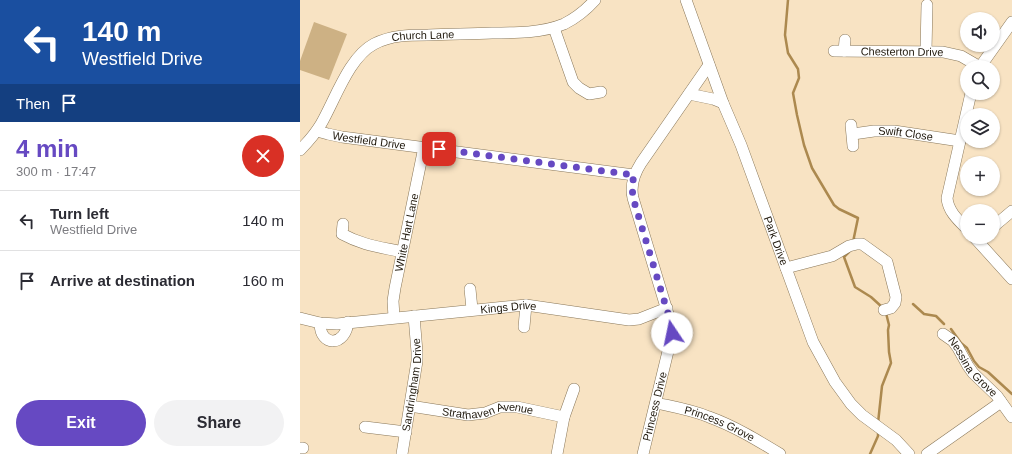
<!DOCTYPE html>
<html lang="en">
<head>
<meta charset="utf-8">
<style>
  :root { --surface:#fff; --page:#f2f2f3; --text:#2b2b33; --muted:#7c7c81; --line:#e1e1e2; --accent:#6649c2 }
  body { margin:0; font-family:Arial,sans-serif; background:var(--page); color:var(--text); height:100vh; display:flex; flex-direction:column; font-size:15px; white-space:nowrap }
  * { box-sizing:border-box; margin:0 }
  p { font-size:13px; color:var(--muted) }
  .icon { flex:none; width:22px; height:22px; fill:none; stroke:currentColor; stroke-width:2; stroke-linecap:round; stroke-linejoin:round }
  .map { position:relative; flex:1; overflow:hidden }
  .sheet { display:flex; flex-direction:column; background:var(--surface); width:300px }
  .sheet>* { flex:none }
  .hud { background:#1a4fa0; color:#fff; overflow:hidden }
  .buttons { position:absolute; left:660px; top:12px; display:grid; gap:8px }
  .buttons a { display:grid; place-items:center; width:40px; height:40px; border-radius:50%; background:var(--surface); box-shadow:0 1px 3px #0004; font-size:20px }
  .pin { position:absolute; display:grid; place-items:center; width:34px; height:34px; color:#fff; margin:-17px; border-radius:8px; box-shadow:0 2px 6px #0006 }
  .me { position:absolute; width:44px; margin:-22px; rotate:349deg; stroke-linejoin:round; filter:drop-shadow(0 0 3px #0008) }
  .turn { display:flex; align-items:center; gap:14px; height:84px; padding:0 16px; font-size:18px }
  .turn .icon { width:52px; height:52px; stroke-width:2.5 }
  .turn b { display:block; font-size:28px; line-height:34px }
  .then { display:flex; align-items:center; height:38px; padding:0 16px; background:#0003; gap:8px; font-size:15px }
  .round { display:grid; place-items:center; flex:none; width:42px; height:42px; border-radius:21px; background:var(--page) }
  .headline { display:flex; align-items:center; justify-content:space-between; height:68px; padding:0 16px }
  h1 { font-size:24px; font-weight:700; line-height:30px; color:var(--accent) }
  .button { display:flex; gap:8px; margin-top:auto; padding:8px 16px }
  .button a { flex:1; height:46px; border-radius:24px; background:var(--accent); color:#fff; font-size:16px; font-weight:700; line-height:46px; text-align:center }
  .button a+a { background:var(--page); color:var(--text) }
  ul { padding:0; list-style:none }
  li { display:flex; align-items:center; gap:12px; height:60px; padding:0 16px; border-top:1px solid var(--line) }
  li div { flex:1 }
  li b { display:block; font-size:15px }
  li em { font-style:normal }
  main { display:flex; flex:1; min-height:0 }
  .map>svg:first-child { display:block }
  .green { fill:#cdb184 }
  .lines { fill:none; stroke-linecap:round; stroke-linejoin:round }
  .stream { stroke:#ac894f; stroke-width:2.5 }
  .minor-casing { stroke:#897759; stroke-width:12 }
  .minor { stroke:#fff; stroke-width:11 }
  .route { stroke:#6649c2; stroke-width:7; stroke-dasharray:0 12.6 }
  .labels { text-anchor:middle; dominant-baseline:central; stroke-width:4; stroke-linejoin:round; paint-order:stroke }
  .street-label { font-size:11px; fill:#20190d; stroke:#f8e3c3 }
</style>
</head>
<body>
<main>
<section class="sheet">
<div class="hud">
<div class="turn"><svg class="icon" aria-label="left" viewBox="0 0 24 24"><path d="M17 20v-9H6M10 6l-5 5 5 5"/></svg><div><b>140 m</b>Westfield Drive</div></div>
<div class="then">Then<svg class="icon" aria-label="arrive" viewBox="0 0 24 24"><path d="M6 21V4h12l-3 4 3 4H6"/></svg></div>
</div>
<div class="headline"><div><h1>4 min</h1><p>300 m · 17:47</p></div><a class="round" style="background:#d93025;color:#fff"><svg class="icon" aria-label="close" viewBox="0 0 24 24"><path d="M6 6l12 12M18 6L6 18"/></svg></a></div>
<ul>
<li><svg class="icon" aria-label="left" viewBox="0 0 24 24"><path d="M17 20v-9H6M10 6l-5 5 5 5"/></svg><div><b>Turn left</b><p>Westfield Drive</p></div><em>140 m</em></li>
<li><svg class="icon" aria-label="arrive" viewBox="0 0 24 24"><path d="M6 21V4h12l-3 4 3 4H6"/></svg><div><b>Arrive at destination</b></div><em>160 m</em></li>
</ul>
<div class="button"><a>Exit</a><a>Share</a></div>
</section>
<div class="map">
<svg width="712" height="454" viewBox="0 0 712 454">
  <rect width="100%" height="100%" fill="#f8e3c3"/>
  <path class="green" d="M14,22L47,34L29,80L0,70V61Z"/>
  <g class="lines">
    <path class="stream" d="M488,0L485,35L488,53L498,69L499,78L493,93L497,115L504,145L512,168L534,205L539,209L558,218L553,242
      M549,252L544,257L555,287L571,297L582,307
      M613,304L624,314L636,316L644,324
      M651,329L661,343L667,348L674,361L679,367L688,372L712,394
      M578,423L582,386L591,363L589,352L588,330L589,325L586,313
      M570,454L578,436V430"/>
    <g class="minor-casing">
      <g id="minor">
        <path id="s1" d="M386,0L423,103L441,145L513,342L535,382L551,404L562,415L596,440L609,454"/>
        <path d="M254,28L273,82L279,88L289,94L301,92"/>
        <path id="s2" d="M534,51L643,52L661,56L680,67"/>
        <path d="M544,51L545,40"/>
        <path d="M626,51L627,5"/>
        <path d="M680,67L712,22"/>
        <path d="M389,94L413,99L423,103"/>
        <path d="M551,125L553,146"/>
        <path id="s3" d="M17,131L28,134L42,137L334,175"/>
        <path id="s4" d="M553,134L574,131H594L660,141"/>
        <path id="s5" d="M0,150C8,142 15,134 21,124C35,100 49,57 74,44C91,35 110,35 128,35C149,34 171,34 192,33C216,33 242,33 264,24C276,18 286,10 295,0"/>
        <path d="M43,224L42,234C62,245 80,247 102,252"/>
        <path d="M693,227L712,211"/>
        <path d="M667,229C658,220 648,211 647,198L671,93"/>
        <path d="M674,237L712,279"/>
        <path d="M486,268L532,256L549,246L557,244H562L587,262L596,297L595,303L591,308L584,310"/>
        <path d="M170,289L172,309"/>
        <path id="s6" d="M94,317L93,301L95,288L124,147"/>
        <path id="s7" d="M0,318L20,323L37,324L226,305L329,320L339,319L367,308"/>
        <path d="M20,323C20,348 46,346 48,322"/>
        <path d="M224,327L226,305"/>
        <path id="s8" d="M643,334L653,341L658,348L668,366L673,373L697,396L712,417"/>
        <path id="s9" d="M356,403C374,407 392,410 409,417C434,426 457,440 480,454"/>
        <path id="s10" d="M110,406L168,415L185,413L200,407H217L264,417"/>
        <path d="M65,427L106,432"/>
        <path d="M0,448H3"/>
        <path id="s11" d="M102,454L117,361V352L114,316"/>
        <path d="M257,454L264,417L274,389"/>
        <path id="s12" d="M343,454L371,339L372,327L333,198C330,185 334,174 341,163L409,65"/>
        <path d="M627,454L701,402"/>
      </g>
    </g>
    <use href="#minor" class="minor"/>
  </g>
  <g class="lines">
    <path class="route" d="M139,149L334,175L332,186L333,198L370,320L372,333"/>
  </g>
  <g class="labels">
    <g class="street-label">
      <text stroke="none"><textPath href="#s5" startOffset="181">Church Lane</textPath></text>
      <text stroke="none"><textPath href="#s2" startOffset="68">Chesterton Drive</textPath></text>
      <text stroke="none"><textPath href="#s4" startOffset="53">Swift Close</textPath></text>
      <text stroke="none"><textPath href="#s3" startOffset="53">Westfield Drive</textPath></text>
      <text stroke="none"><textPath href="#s6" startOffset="86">White Hart Lane</textPath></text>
      <text stroke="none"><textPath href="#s1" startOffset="257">Park Drive</textPath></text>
      <text stroke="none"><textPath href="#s7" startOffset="210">Kings Drive</textPath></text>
      <text stroke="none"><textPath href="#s8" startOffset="45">Nessina Grove</textPath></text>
      <text stroke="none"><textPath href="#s11" startOffset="70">Sandringham Drive</textPath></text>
      <text stroke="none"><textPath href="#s12" startOffset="49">Princess Drive</textPath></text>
      <text stroke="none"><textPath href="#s10" startOffset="79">Strathaven Avenue</textPath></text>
      <text stroke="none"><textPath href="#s9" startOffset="67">Princess Grove</textPath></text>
    </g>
  </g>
</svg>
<div class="buttons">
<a><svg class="icon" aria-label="sound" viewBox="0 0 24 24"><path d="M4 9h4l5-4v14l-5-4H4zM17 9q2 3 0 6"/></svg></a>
<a><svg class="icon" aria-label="search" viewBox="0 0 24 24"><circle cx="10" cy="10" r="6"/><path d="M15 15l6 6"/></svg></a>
<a><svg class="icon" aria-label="layers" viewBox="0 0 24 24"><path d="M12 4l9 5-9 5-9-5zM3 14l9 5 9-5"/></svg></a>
<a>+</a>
<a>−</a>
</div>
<div class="pin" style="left:139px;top:149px;background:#d93025"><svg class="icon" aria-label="arrive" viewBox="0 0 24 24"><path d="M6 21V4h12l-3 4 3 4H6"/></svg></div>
<svg class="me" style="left:372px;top:333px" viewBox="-20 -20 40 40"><circle r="19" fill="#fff"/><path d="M0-13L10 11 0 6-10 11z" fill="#6649c2"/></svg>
</div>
</main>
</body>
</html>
